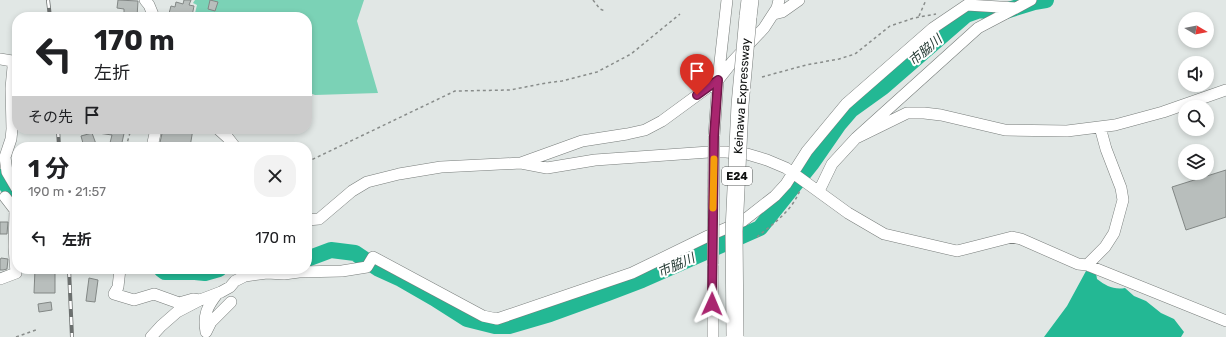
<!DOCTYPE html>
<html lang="ja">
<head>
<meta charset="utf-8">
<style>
  :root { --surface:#fff; --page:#f2f2f2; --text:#202124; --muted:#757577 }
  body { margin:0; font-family:Rubik,"Noto Sans JP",sans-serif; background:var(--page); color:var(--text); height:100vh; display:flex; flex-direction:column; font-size:15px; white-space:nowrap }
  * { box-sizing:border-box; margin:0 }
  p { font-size:13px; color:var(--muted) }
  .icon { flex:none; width:22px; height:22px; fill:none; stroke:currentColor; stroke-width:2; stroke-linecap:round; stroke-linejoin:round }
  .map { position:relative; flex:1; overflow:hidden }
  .side { position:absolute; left:12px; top:142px; width:300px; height:132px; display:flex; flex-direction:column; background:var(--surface); border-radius:16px; box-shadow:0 2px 6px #0003 }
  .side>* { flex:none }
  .banner { position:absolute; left:12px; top:12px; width:300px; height:122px; border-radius:16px; box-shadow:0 2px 6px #0003; background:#fff; color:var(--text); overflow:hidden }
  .needle { width:26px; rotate:100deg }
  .fabs { position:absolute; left:1178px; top:12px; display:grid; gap:8px }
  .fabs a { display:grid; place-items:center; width:36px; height:36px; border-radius:50%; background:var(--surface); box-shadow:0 2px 6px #0003; font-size:20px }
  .pin { position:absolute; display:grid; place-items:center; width:34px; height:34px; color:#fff; margin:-41px -17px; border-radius:50% 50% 50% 0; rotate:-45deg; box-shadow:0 0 4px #0007 }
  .pin .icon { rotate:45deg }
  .me { position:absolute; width:44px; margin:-22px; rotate:1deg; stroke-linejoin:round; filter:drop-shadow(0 0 3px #0008) }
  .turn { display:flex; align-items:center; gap:14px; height:84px; padding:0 16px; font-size:18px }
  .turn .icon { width:52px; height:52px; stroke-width:2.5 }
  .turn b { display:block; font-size:28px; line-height:34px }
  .then { display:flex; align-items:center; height:38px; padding:0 16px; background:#0003; gap:8px; font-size:15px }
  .round { display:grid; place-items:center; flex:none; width:42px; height:42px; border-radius:16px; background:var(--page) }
  .headline { display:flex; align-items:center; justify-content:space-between; height:68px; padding:0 16px }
  h1 { font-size:24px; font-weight:700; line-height:30px }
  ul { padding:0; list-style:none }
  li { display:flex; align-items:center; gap:12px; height:56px; padding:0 16px }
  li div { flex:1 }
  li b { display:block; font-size:15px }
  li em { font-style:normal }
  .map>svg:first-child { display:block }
  .green { fill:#7bd2b6 }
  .water { fill:#23b894 }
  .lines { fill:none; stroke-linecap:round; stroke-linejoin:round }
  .river { stroke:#23b894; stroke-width:16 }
  .building { fill:#b8bebc; stroke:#828785 }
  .minor-casing { stroke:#787d7b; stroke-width:12 }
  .highway-casing { stroke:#787d7b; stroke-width:18 }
  .path { stroke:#888c8a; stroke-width:1.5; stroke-dasharray:3 3; stroke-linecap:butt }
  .minor { stroke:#fff; stroke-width:11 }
  .highway { stroke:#fff; stroke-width:17 }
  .rail-casing { stroke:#6c706f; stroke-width:4 }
  .rail { stroke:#fff; stroke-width:2.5; stroke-dasharray:8; stroke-linecap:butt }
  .minor-bridge-casing { stroke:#787d7b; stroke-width:12; stroke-linecap:butt }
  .highway-bridge-casing { stroke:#787d7b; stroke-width:18; stroke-linecap:butt }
  .minor-bridge { stroke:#fff; stroke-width:11 }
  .highway-bridge { stroke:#fff; stroke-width:17 }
  .route-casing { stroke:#6e1848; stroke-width:10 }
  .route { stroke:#a9256f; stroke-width:7 }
  .slow { stroke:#f59e0b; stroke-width:7 }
  .labels { text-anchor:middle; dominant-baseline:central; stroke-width:4; stroke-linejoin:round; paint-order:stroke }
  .shield { fill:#fff; stroke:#575858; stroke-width:1 }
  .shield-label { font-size:11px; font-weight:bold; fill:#0f1110 }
  .street-label { font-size:12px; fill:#0f1110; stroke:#fff }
  .water-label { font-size:13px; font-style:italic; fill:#1f352e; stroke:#fff }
</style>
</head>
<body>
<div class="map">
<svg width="1226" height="337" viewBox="0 0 1226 337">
  <rect width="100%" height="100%" fill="#e1e7e5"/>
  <path class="green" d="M195,0H364L357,21L378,93L315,95L307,92V17H194L197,5L193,3Z"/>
  <path class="water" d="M1086,271L1096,273L1097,279C1106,286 1114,290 1125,288L1134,296L1146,301L1161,313L1174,319L1184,332L1181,337H1044L1067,306Z"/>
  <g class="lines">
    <path class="river" d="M0,177L17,199
      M307,259L331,250L355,253L379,269L401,279L434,298L467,319L495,326H509L550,314L608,293L642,280L760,228L812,163L839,124L851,110L883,87L966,15L980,10L999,13L1034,2L1046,0
      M161,269L165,272H195L205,273L219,269"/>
  </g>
  <path class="building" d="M118,0L138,1L137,17L124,15V9L117,8Z
    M184,0H191L189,5L194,6L192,16L183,13L182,17H168L171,6L175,7L176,2L183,4Z
    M210,0L218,2L215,11L208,9Z
    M98,129H125L121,147H109L112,135L98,133Z
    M163,129H193L190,147H159Z
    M92,133L96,144L92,145L93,147H84L81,136Z
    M1226,170V217L1186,230L1172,187Z
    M0,222H8L7,234H0Z
    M1,258L8,259L7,269L3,270H0V260Z
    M35,269H55V293H34Z
    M89,278L98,280L95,302L86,301Z
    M51,302L52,310L39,312L38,304Z"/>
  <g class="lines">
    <g class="minor-casing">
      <path id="minor" d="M145,0L149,5L154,17
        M774,14L782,12L799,0
        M0,59L12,61L13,67L11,88L12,129L11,139L5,157L7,172L17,189
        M218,129L228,138L235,147
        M714,136L718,80L727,0
        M856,138L907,113H924L941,115L1005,130L1067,131L1115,125L1163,112L1226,90
        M152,147L156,129
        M521,163L582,141L627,134L645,130L662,121L718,80L733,61L764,28L777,8L779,0
        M819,191L832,164L856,138L978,28L1031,0
        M307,220L319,219L352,191L367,182L399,174L441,167L521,163L547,168L595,160L709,152H726L747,154L767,160L786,168L848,213L884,234L957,251L1012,237L1021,239L1078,264L1087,265L1226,321
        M713,264V337
        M1087,265L1105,247L1114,233L1123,200L1121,188L1106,149L1100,127
        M120,269L118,287L114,294L134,300L154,294L179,303L193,299L200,300L177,312L161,326L151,337
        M0,279L16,273L14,247L15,210L5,197
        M217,294C207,307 203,315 206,332L211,322L231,302
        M200,300L221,292L230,287L235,281L245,276L267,273L284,274L299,272L342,271L367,267L373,257L483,316L497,319L632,273L708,236L743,221L775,196L786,184L807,151L846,104L933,28L967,5L1016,8"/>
    </g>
    <g class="highway-casing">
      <path id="highway" d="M748,17L750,0"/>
    </g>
    <path class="path" d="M593,0L600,9L605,11
      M919,16L926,0
      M762,77L806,65L839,59L855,54L890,26L914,18L936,14
      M126,147L131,129
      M307,162L455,91L510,90L546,83L562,81L597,72L631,54L680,14
      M757,237C774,223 792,211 800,190
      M16,337L36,330"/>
    <use href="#minor" class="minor"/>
    <use href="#highway" class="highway"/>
    <g class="rail-casing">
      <path id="rail" d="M48,0L50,17
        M58,129L59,147
        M69,269L72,337"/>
    </g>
    <use href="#rail" class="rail"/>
    <g class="minor-bridge-casing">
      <path id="minor-bridge" d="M713,264L714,136"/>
    </g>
    <g class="highway-bridge-casing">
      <path id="highway-bridge" d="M735,336L734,231L740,105L748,17"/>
    </g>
    <use href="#minor-bridge" class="minor-bridge"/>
    <use href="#highway-bridge" class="highway-bridge"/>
  </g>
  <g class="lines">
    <g class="route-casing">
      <path id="route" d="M697,95L718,80L714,136L712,304"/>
    </g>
    <use href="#route" class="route"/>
    <path class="slow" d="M713,208L714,159"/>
  </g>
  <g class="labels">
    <rect class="shield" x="722" y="167" width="30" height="18" rx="3"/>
    <g class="shield-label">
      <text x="737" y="176">E24</text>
    </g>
    <g class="street-label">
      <text transform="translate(742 96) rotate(-86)">Keinawa Expressway</text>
    </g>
    <g class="water-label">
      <text transform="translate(925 50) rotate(-40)">市脇川</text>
      <text transform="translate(676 265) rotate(-24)">市脇川</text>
    </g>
  </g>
</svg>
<div class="fabs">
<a><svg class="needle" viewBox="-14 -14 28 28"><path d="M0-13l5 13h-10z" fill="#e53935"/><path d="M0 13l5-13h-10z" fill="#757577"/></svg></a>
<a><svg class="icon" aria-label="sound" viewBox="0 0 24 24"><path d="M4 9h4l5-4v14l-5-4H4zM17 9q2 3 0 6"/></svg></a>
<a><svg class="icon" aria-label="search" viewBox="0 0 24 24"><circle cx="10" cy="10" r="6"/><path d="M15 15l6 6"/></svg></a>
<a><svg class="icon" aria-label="layers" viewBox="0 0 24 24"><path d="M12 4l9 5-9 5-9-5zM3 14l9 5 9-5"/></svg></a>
</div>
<div class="pin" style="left:697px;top:95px;background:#d93025"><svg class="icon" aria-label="arrive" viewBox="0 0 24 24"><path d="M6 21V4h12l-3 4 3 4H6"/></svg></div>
<svg class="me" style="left:712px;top:304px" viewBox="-20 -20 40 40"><path d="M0-17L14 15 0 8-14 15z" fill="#a9256f" stroke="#fff" stroke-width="4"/></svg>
<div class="banner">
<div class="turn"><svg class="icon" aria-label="left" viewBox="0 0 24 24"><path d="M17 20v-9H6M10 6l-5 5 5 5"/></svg><div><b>170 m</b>左折</div></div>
<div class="then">その先<svg class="icon" aria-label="arrive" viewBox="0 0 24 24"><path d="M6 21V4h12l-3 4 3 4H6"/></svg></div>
</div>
<section class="side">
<div class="headline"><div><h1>1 分</h1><p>190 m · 21:57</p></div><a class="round"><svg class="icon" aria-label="close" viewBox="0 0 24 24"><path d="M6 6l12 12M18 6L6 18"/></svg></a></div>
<ul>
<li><svg class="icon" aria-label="left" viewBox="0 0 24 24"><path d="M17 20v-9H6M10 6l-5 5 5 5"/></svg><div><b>左折</b></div><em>170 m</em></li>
</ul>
</section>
</div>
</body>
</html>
